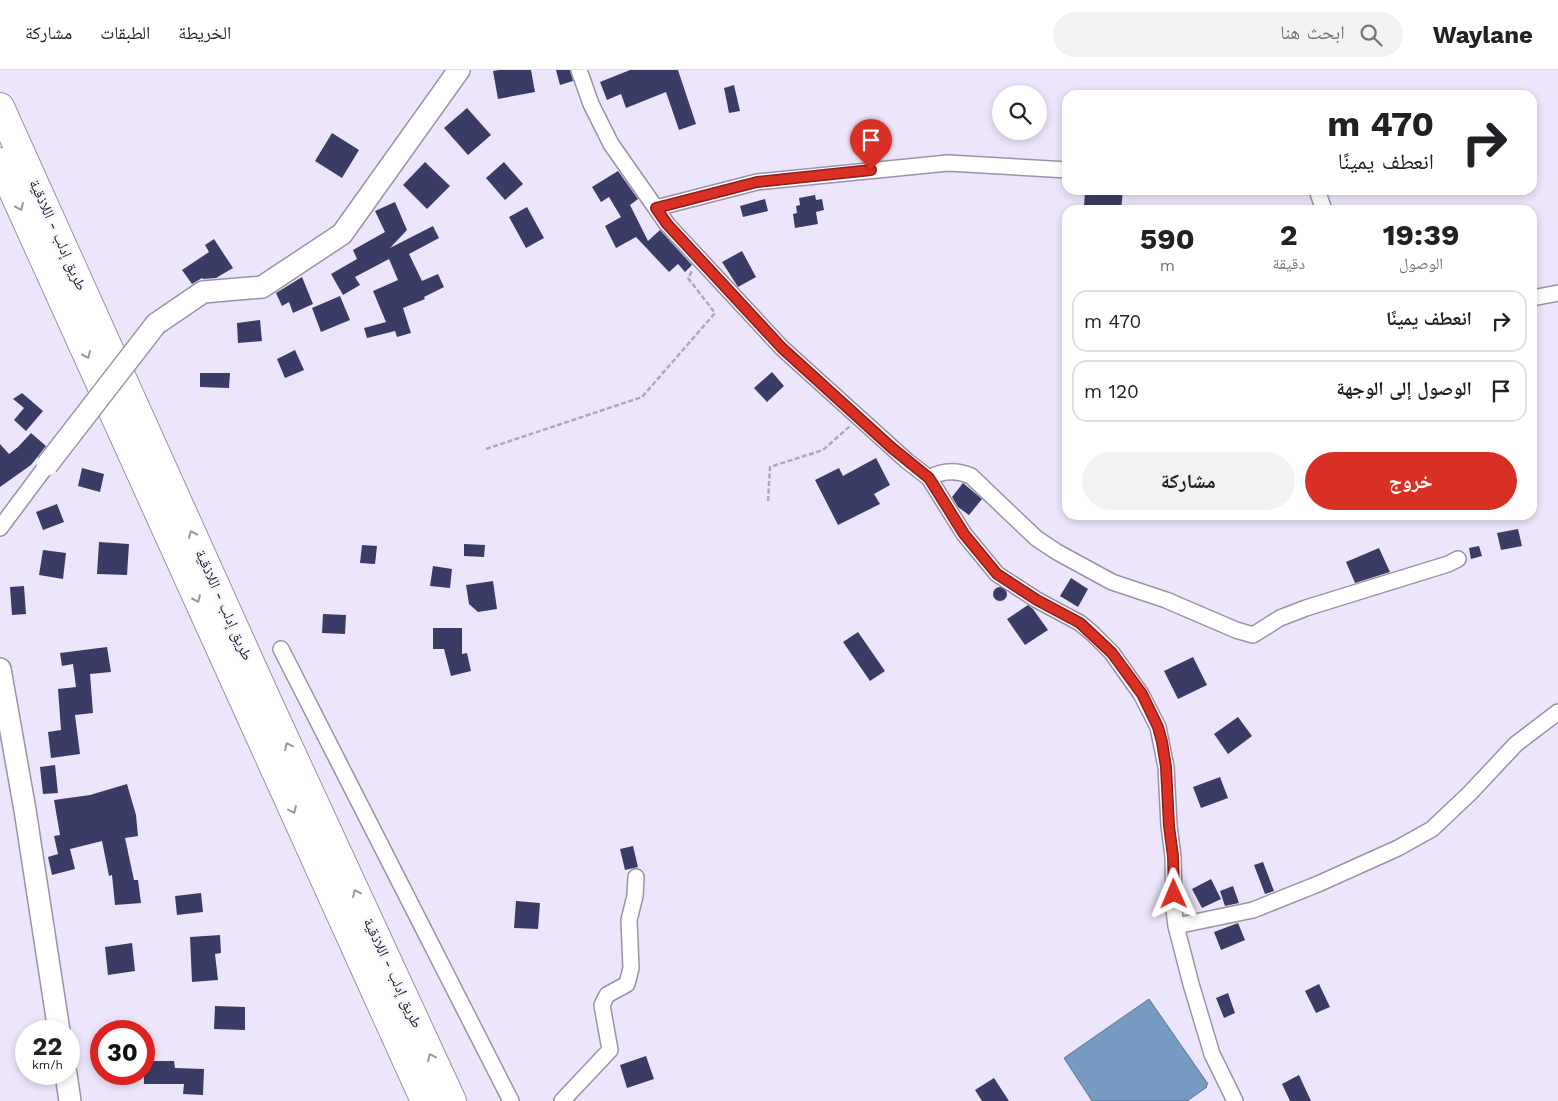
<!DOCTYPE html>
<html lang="ar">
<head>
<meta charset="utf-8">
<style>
  :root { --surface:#fff; --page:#f2f2f2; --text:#202124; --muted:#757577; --line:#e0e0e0; --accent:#d93025 }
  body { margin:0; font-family:"Work Sans","Noto Naskh Arabic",sans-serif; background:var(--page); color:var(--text); direction:rtl; height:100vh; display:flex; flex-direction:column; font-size:19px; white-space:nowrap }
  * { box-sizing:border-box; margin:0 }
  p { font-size:16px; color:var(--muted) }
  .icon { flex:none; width:28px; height:28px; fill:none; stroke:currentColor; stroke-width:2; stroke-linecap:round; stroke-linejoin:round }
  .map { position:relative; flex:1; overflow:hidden; direction:ltr }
  .details { position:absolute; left:1062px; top:135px; width:475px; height:315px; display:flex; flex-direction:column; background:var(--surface); border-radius:15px; box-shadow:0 2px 8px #0003; direction:rtl }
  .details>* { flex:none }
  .top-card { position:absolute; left:1062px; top:20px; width:475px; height:105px; border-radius:15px; box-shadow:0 2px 8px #0003; direction:rtl; background:#fff; color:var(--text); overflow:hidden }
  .fabs { position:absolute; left:992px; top:15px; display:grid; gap:10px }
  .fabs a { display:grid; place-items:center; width:55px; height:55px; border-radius:50%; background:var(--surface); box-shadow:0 2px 8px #0003; font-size:25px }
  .speed { position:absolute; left:15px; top:950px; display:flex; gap:10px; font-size:25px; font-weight:700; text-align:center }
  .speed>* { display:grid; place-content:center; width:65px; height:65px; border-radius:50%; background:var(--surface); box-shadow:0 2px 8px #0003; line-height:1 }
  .speed small { font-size:12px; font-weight:400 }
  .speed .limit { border:8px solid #d22; background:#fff; color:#111 }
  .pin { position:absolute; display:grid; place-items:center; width:42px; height:42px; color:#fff; margin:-51px -21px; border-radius:50% 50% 50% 0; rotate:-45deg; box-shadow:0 0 5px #0007 }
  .pin .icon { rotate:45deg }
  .me { position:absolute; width:55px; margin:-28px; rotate:359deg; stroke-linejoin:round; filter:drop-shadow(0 0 4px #0008) }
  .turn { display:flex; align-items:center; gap:18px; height:105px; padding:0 20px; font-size:22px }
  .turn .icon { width:65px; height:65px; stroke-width:2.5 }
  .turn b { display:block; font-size:35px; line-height:42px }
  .eta { display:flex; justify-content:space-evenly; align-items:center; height:85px; text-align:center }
  .eta b { font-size:30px; font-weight:700; line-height:35px }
  .action { display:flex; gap:10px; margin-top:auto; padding:10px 20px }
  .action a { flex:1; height:58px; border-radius:30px; background:var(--accent); color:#fff; font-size:20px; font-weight:700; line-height:58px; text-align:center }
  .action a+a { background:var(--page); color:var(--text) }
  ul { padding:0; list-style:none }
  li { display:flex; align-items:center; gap:15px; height:62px; margin:0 10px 8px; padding:0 10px; border:2px solid var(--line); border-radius:15px }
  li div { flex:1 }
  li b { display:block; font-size:19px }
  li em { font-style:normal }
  header { display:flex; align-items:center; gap:30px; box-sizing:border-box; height:70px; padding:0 25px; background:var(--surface); border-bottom:1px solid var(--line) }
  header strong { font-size:24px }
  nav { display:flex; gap:28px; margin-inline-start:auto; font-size:18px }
  .search { width:350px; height:45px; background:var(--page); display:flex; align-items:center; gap:12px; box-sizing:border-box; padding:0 18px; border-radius:28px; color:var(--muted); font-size:19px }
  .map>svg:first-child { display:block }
  .water { fill:#759bc2; stroke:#5b7593 }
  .building { fill:#3b3c66 }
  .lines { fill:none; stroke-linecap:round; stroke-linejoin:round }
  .street-casing { stroke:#9a93a7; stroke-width:18 }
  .secondary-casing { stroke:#9a93a7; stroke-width:24 }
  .highway-casing { stroke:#9a93a7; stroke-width:30 }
  .path { stroke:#aea8b9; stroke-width:2.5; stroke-dasharray:5 2.5; stroke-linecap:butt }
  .street { stroke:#fff; stroke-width:15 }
  .secondary { stroke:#fff; stroke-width:21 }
  .highway { stroke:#fff; stroke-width:28 }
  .secondary-bridge-casing { stroke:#9a93a7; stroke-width:24; stroke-linecap:butt }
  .secondary-bridge { stroke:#fff; stroke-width:21 }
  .oneway { stroke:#9a999c }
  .route-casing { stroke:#8d1f18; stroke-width:12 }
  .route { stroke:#d93025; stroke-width:9 }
  .labels { text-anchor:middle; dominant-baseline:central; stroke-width:5; stroke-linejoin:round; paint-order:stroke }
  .street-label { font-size:15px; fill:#1f1d24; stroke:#f8f5fe }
</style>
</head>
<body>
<header>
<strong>Waylane</strong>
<div class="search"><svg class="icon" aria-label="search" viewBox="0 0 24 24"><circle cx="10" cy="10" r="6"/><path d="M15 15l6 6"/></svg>ابحث هنا</div>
<nav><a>الخريطة</a><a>الطبقات</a><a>مشاركة</a></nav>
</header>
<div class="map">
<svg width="1558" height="1031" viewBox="0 0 1558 1031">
  <rect width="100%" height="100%" fill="#ede5fb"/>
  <path class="water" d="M1149,929L1208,1014L1206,1016L1207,1017L1187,1031H1092L1064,988Z"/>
  <path class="building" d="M499,0H531L535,22L498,29L493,1Z
    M556,0H570L573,11L560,15Z
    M630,0H678L696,54L679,60L666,22L626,38L621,24L607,30L600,12Z
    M734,15L740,41L729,43L724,18Z
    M467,38L491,65L468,85L444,58Z
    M332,63L359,80L342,108L315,91Z
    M425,92L450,116L427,139L403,115Z
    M504,92L523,114L505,130L486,108Z
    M618,101L638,129L630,135L648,171L660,160L692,195L685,202L678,194L669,202L636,167L616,178L605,156L621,147L609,127L601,132L592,117Z
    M1085,120H1123L1121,140H1088V137H1084Z
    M815,125L816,130L822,129L824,140L816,142L818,154L795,158L793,144L797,143L796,136L800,135L799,128Z
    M765,129L768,141L743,147L740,136Z
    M395,132L407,160L390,178L433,156L439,168L409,184L422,211L438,204L444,217L424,227L425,229L403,238L411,263L397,267L395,261L367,268L364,258L386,252L373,221L398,210L389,189L355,207L360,215L343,225L331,204L357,189L353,180L385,162L375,141Z
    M527,137L544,168L526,178L509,147Z
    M214,169L233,198L216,208L203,209L202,208L192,214L182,200L209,182L205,175Z
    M742,181L756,207L738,217L722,192Z
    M302,207L313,234L293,243L289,232L282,236L276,223Z
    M340,226L350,250L321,262L312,238Z
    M260,250L262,271L238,273L237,253Z
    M295,280L304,300L285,308L277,289Z
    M772,302L784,316L767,332L754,318Z
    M200,303H230L229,318L200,317Z
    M22,323L43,341L26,361L14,350L24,338L13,329Z
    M31,363L46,376L31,395L0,417V374L9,384L18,377Z
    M876,388L890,415L874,424L880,434L838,455L815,410L839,398L843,406Z
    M82,398L104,404L100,422L78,416Z
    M963,413L982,429L969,445L958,437L952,427Z
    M57,434L64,452L43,460L36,442Z
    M1518,459L1522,476L1501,480L1497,463Z
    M99,472L129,474L127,505L97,504Z
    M464,474L485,475L484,487L464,486Z
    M362,475L377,476L375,494L360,493Z
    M1479,476L1482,486L1471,489L1469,478Z
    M1379,478L1390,502L1355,513L1346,492Z
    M43,480L66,483L63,509L39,505Z
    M433,496L452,499L450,518L430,516Z
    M1071,508L1088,519L1078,537L1060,526Z
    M493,511L497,539L478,542L469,534L466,515Z
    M24,516L26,544L12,545L10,517Z
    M993 524a7 7 0 1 1 14 0a7 7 0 1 1-14 0Z
    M1028,535L1033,539L1048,560L1025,575L1007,549Z
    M323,544L346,545L345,564L322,563Z
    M433,558H462V584L467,583L471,601L451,606L444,579H433Z
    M858,562L885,601L870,611L843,572Z
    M107,577L111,602L90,604L93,643L75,645L80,684L51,688L48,662L61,660L58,619L76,617L73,594L62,596L60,583Z
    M1193,587L1207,615L1178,629L1164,601Z
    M1238,647L1252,666L1228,684L1214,664Z
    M55,695L58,723L43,724L40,697Z
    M1220,707L1228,728L1201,738L1193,717Z
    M127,714L136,745L138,766L125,768L134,810H138L141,833L115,835L112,805L109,806L102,771L70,779L75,799L52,805L48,787L58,784L54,766L60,765L54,730L90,725Z
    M633,776L638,797L625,800L620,779Z
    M1263,792L1274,821L1265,824L1254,795Z
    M1211,809L1221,829L1202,838L1192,819Z
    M1233,816L1239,833L1225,836L1220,821Z
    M201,823L203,842L177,845L175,826Z
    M516,831L540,833L538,859L514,858Z
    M1238,853L1245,870L1221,880L1214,862Z
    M220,865L221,883L215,884L218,910L192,912L190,867Z
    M132,873L135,901L108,905L105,877Z
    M1319,914L1330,937L1316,943L1305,921Z
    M1228,923L1235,943L1224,948L1216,928Z
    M215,936L245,937V960L214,959Z
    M646,986L654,1009L627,1018L620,995Z
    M144,991H174L175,998L204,999L203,1025L183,1024L184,1014H144Z
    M1299,1005L1311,1031H1290L1282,1014Z
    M994,1008L1009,1031H982L975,1020Z"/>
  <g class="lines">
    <g class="street-casing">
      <path id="street" d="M579,0L591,34L611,74L667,154L782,278L907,391L929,408L964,464L997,504L1037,530L1080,553L1092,563L1112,583L1141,624L1158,657L1166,697L1169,756L1173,786L1174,840L1176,856L1191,914L1212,984L1235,1031
        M1317,120L1324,140
        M656,138L757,112L948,93L1068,100
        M1532,228L1558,223
        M929,408C943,400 957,400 971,406L1036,468L1057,482L1112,512L1166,530L1236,560L1253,565L1280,548L1306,538L1448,494L1458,489
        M0,458L47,395
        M281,579L511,1031
        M1176,856L1253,840L1318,814L1398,778L1432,759L1470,723L1516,674L1558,642
        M562,1031L610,980L602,935L607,925L627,914L631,898L629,850L635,826L636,807"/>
    </g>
    <g class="secondary-casing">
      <path id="secondary" d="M156,254L203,222L262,217L342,164L459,0
        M0,599L25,740L59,961
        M66,1004L70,1031"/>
    </g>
    <g class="highway-casing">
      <path id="highway" d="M0,37L266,628L452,1031
        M0,92L425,1031"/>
    </g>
    <path class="path" d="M486,379L642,327L715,243L688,208L692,201
      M768,431L770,397L823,380L850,356"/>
    <use href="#street" class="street"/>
    <use href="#secondary" class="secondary"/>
    <use href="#highway" class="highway"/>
    <g class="secondary-bridge-casing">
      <path id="secondary-bridge" d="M47,395L156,254"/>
    </g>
    <use href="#secondary-bridge" class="secondary-bridge"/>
  </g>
  <defs><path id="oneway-chevron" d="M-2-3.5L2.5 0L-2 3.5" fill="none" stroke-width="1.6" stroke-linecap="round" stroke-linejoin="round" transform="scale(1.25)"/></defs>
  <g class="oneway">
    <use href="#oneway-chevron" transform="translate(20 137) rotate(66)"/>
    <use href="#oneway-chevron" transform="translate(87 285) rotate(66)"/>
    <use href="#oneway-chevron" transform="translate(192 464) rotate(-114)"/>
    <use href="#oneway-chevron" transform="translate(197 529) rotate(66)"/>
    <use href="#oneway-chevron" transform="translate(288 676) rotate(-115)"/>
    <use href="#oneway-chevron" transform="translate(293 740) rotate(65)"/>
    <use href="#oneway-chevron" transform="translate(356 823) rotate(-115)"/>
    <use href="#oneway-chevron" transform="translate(431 987) rotate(-115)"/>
  </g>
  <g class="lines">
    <g class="route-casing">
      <path id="route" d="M871,100L757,112L656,138L667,154L782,278L892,378L929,408L964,464L997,504L1037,530L1080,553L1112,583L1142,624L1158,657L1162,672L1166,697L1169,756L1173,786L1174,824"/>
    </g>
    <use href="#route" class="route"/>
  </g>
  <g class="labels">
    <g class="street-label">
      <text transform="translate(58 165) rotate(66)">طريق إدلب - اللاذقية</text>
      <text transform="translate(224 535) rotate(66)">طريق إدلب - اللاذقية</text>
      <text transform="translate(393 903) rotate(65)">طريق إدلب - اللاذقية</text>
    </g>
  </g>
</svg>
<div class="fabs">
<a><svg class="icon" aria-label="search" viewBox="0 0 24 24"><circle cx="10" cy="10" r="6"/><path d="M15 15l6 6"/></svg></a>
</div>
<div class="speed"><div>22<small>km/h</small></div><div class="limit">30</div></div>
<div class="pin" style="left:871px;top:100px;background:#d93025"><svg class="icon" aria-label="arrive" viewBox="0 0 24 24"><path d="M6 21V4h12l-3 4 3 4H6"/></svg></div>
<svg class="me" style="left:1174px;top:824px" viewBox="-20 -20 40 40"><path d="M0-17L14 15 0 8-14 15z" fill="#d93025" stroke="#fff" stroke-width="4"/></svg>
<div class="top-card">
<div class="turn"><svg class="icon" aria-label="right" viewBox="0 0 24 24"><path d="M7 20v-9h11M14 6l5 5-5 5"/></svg><div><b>470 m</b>انعطف يمينًا</div></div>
</div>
<section class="details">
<div class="eta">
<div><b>19:39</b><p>الوصول</p></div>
<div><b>2</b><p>دقيقة</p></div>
<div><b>590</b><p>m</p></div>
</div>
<ul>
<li><svg class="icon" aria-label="right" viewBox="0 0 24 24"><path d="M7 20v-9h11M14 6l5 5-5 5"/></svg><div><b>انعطف يمينًا</b></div><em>470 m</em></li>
<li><svg class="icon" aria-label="arrive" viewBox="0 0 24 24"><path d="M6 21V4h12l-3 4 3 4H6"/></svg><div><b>الوصول إلى الوجهة</b></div><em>120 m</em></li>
</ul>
<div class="action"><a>خروج</a><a>مشاركة</a></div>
</section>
</div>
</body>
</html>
